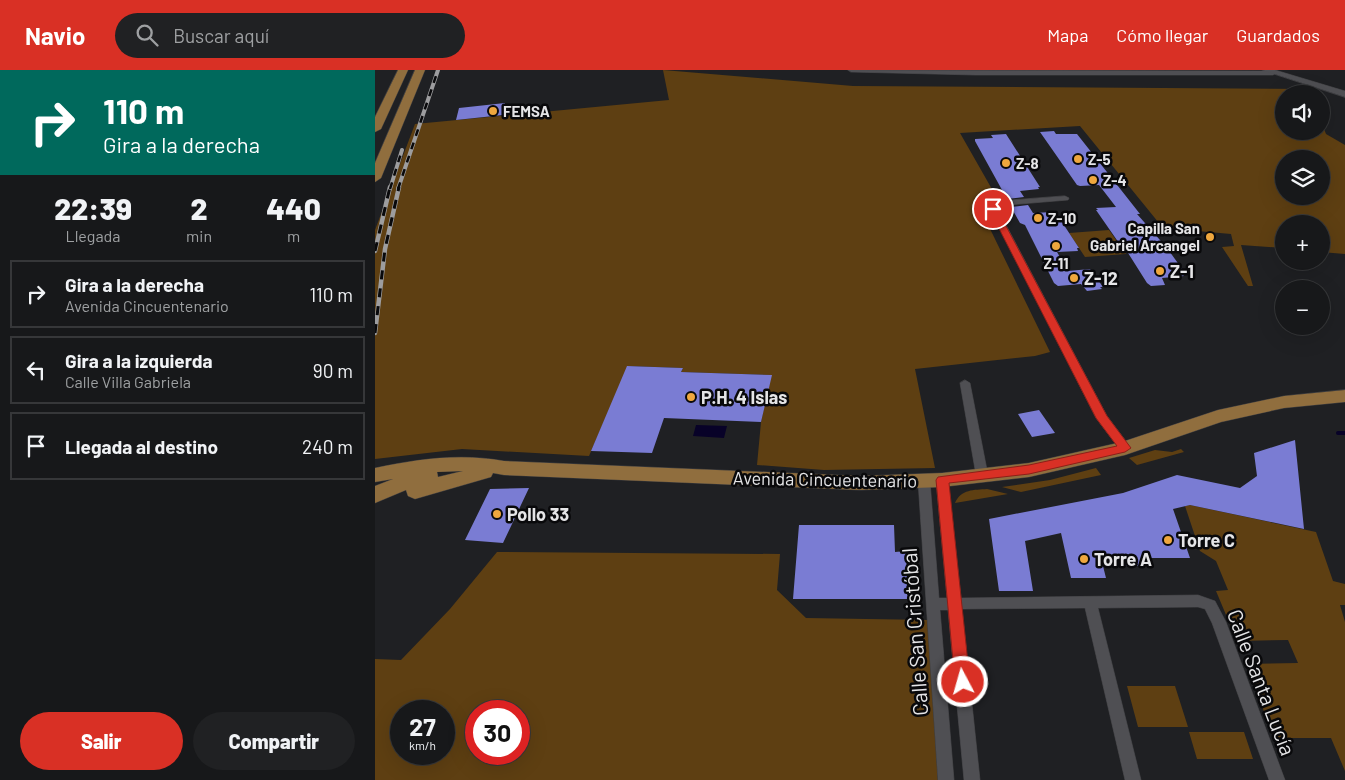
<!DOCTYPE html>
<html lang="es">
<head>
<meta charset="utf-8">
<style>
  :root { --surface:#17181a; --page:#202123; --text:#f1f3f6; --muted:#9ea0a2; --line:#363739; --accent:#d93025 }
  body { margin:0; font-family:Barlow,sans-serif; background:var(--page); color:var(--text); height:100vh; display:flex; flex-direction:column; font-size:19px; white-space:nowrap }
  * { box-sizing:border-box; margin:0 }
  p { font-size:16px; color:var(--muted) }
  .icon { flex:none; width:28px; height:28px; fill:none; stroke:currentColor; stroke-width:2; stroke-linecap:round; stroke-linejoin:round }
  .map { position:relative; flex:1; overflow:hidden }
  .details { display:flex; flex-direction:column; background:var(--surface); width:375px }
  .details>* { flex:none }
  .banner { background:#00695c; color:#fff; overflow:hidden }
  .buttons { position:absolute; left:900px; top:15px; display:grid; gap:10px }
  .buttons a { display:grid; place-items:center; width:55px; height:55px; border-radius:50%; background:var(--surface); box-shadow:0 5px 20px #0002,0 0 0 1px var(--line); font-size:25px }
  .speed { position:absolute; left:15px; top:630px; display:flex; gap:10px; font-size:25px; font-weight:700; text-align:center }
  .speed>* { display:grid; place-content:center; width:65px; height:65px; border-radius:50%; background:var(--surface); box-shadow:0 5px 20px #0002,0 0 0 1px var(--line); line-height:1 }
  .speed small { font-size:12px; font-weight:400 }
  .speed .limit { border:8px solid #d22; background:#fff; color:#111 }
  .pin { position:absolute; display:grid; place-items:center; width:42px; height:42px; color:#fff; margin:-21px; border:2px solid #fff; border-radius:50%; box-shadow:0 1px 5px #0007 }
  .me { position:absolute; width:55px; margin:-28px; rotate:354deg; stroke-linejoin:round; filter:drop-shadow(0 0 4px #0008) }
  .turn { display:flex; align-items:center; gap:18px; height:105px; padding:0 20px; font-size:22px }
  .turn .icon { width:65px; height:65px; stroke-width:2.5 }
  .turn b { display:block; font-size:35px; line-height:42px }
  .eta { display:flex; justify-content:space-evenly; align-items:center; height:85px; text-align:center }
  .eta b { font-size:30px; font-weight:800; line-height:35px }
  .button { display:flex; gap:10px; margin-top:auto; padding:10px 20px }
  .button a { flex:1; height:58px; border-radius:30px; background:var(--accent); color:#fff; font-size:20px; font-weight:800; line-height:58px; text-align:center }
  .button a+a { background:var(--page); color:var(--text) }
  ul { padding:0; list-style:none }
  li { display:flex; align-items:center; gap:15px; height:68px; margin:0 10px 8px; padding:0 10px; border:2px solid var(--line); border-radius:0px }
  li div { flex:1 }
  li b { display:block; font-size:19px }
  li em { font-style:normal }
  header { display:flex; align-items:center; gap:30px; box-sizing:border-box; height:70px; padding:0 25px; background:var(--accent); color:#fff }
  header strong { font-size:24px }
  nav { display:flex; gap:28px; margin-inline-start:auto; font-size:18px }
  .search { width:350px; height:45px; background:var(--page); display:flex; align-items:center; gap:12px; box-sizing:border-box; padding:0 18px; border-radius:28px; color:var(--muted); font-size:19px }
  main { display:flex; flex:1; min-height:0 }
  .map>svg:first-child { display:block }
  .green { fill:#5e3f12; fill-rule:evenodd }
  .water { fill:#080228 }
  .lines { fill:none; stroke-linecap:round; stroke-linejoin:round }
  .stream { stroke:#080228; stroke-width:4 }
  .building { fill:#7a7cd3 }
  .minor-casing { stroke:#3e3e41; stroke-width:1 }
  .tertiary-casing { stroke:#3e3e41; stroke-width:1 }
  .primary-casing { stroke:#3e3e41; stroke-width:1 }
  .minor { fill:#4f4f53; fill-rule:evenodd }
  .tertiary { fill:#4f4f53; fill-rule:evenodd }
  .primary { fill:#906e3e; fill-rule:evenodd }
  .rail-far1-casing { stroke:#9d9d9f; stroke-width:4 }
  .rail-casing { stroke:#9d9d9f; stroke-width:4.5 }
  .rail-far1 { stroke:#09090b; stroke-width:2.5; stroke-dasharray:7; stroke-linecap:butt }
  .rail { stroke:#09090b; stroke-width:3; stroke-dasharray:9; stroke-linecap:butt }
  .route { fill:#d93025; stroke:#8d1f18 }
  .poi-dot { fill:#efa73e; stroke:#09090b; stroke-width:2 }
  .labels { text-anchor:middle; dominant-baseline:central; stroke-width:5; stroke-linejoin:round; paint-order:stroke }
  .far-poi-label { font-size:15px; font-weight:bold; fill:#e5e5e7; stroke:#09090b; text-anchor:start }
  .poi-label { font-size:18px; font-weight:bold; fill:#e5e5e7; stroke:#09090b; text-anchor:start }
  .street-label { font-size:18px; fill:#e5e5e7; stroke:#09090b }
  .near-street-label { font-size:21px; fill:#e5e5e7; stroke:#09090b }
</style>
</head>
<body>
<header>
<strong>Navio</strong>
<div class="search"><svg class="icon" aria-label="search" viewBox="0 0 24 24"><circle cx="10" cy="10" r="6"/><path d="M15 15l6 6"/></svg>Buscar aquí</div>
<nav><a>Mapa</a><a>Cómo llegar</a><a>Guardados</a></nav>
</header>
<main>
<section class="details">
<div class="banner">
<div class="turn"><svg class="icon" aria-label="right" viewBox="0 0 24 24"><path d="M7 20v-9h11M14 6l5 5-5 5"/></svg><div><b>110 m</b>Gira a la derecha</div></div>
</div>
<div class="eta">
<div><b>22:39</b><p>Llegada</p></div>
<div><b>2</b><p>min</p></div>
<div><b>440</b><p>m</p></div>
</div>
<ul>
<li><svg class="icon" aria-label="right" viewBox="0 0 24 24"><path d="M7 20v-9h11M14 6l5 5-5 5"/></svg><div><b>Gira a la derecha</b><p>Avenida Cincuentenario</p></div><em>110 m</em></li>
<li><svg class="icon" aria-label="left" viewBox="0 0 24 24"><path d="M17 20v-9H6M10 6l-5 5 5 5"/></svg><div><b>Gira a la izquierda</b><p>Calle Villa Gabriela</p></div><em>90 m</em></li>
<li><svg class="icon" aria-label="arrive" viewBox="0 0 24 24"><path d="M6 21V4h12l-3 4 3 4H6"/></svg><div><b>Llegada al destino</b></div><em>240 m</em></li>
</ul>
<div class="button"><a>Salir</a><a>Compartir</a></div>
</section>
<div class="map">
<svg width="970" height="710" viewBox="0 0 970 710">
  <rect width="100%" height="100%" fill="#1f2023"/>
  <path class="green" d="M288,0L478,16L935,19L937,24H909V61H946V51L951,64L970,75V184L946,182V154H909V178L866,175L878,216H873L847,177L859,176L856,164L788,158L705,56L585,63L622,128L601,130L675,282L660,286L540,299L560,398L449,400L382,395L386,352L396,305L306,302L308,298L253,296L214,386L87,379L0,389V160L40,54L294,30ZM909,89H946V126H909Z
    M734,160L751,184L710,187L694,163Z
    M806,379L809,382L762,395L754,388L780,380L797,382Z
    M721,398L726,405L646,422L627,417L675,410Z
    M612,419L633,424L580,433C586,419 599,420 612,419Z
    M815,435L941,462L958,511L970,514V535H965L970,552V701L956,668H899L871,594L923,593L913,570L862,571L841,521L853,520L841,491L825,481L810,436Z
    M122,482L405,484L402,520L431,548L553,550L563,710H0V589L26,590L75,539ZM26,641H69V684H26ZM101,641H144V684H101Z
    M752,616H800L813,657H763Z
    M814,662H869L878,689H822Z"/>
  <path class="water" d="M321,355L352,356L349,368L318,366Z"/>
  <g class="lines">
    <path class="stream" d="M963,363H970"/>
  </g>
  <path class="building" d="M130,33L128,45L81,50L84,38Z
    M679,61L681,64H702L765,144H762L792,178L810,203H807L809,206L787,208L790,215L776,216L772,213L748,175L746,176L721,140H723L721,138L741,137L724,115L705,116L702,115L665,62Z
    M631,64L665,117H663L664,119L645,121L649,127L632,129L600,71V69L618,68L616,65Z
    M653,135L658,143L678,142L681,143L704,178H702L703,181L682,182L693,201L715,199L728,217H725L727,219L712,221L706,214L683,216L679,213L650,155L645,153L636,137Z
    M252,296L308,298L306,302L397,305L386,352L289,348L277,383L216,381Z
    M664,340L680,363L657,367L643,344Z
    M920,370L929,459L815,435L798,439L815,488H772L775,496H728L731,508H696L686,463L650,471L658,521H624L614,449L748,423L802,405L865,418L882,406L879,383Z
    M154,418L128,473L90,470L115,419Z
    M424,455H519L520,482L531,481L533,529H418Z"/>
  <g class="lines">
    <g class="minor-casing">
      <path id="minor" d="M473,0L898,1L901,3L898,5H600L476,2Z
        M690,126L694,128L693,130L621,136L732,346L756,378L750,382L746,381L721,348L613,135L624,131Z
        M590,310L595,313L613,405L611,408H603L601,405L585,313Z
        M567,406L571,407L573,410L586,528L823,525L840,531L851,552L910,710H894L837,553L830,539L823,537L723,538L766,710H750L710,538L587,539L605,710H589L573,540H565L579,710H563L543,411L545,408H553L555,411L564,528H572L561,410L563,407Z"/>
    </g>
    <g class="tertiary-casing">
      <path id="tertiary" d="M887,0H900L970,21V27Z"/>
    </g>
    <g class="primary-casing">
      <path id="primary" d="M23,0H33L6,59L0,62V47Z
        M40,0H50L6,108L0,112V93Z
        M970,320V332L909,338L846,352L750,385L654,407L567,417L485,420L129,405L118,403L116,407L40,429L33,426L31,420L0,433V416L18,409L0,412V398C43,389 85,383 129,391L485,406L567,403L654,393L747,372L843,340L909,326ZM88,401L63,407L62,402Z"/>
    </g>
    <use href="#minor" class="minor"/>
    <use href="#tertiary" class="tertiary"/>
    <use href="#primary" class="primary"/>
    <g class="rail-far1-casing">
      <path id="rail-far1" d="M15,119L27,80
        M23,119L63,0"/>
    </g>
    <g class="rail-casing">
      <path id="rail" d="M0,181L15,117
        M0,263L10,179L24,117"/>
    </g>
    <use href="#rail-far1" class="rail-far1"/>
    <use href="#rail" class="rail"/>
  </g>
  <path class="route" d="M615,137L622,139L732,346L756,378L750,382L654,404L574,413L595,612L593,617L588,619L582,617L580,612L561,410L563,407L654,395L742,376L721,348L614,139Z"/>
  <g class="poi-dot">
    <circle cx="118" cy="41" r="5"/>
    <circle cx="703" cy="89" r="5"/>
    <circle cx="631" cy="93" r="5"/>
    <circle cx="718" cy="110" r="5"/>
    <circle cx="663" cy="148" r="5"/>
    <circle cx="835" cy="167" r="5"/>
    <circle cx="681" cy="176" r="5"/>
    <circle cx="785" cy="201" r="5"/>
    <circle cx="699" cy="208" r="5"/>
    <circle cx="316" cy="327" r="5"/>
    <circle cx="122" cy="444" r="5"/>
    <circle cx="793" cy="470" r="5"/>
    <circle cx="709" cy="489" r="5"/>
  </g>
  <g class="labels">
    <g class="far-poi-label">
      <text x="128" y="41">FEMSA</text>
      <text x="713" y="89">Z-5</text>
      <text x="641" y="93">Z-8</text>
      <text x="728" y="110">Z-4</text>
      <text x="673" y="148">Z-10</text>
      <text x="825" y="158" text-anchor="end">Capilla San<tspan x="825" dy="17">Gabriel Arcangel</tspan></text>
      <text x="681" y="193" text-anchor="middle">Z-11</text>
    </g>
    <g class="poi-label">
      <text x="795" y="201">Z-1</text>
      <text x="709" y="208">Z-12</text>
      <text x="326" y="327">P.H. 4 Islas</text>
      <text x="132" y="444">Pollo 33</text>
      <text x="803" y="470">Torre C</text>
      <text x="719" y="489">Torre A</text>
    </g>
    <g class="street-label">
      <text transform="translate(450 409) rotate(1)">Avenida Cincuentenario</text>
    </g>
    <g class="near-street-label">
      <text transform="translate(539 562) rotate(-94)">Calle San Cristóbal</text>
      <text transform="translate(887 612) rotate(69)">Calle Santa Lucía</text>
    </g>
  </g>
</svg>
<div class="buttons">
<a><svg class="icon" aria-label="sound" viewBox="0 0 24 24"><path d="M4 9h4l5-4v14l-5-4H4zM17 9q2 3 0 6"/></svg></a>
<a><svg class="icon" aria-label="layers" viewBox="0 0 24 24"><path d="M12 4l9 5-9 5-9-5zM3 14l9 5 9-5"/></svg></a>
<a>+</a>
<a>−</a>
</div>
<div class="speed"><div>27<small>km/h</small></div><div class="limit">30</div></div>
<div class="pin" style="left:618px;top:139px;background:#d93025"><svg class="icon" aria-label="arrive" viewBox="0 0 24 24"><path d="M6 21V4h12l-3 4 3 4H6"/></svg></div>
<svg class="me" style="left:588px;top:612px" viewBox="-20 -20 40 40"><circle r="17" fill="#d93025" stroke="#fff" stroke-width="3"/><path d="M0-11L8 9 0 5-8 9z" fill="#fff"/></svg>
</div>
</main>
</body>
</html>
